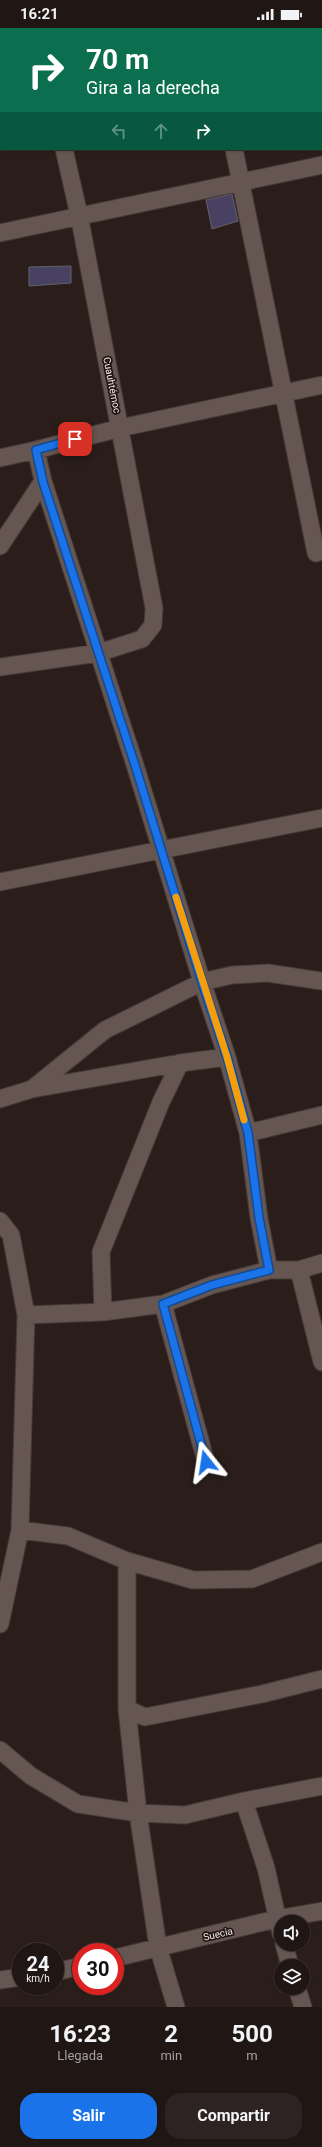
<!DOCTYPE html>
<html lang="es">
<head>
<meta charset="utf-8">
<style>
  :root { --surface:#201614; --page:#2d2322; --text:#f1f3f6; --muted:#a29fa0; --line:#3d3534; --accent:#1a73e8 }
  body { margin:0; font-family:Roboto,sans-serif; background:var(--page); color:var(--text); height:100vh; display:flex; flex-direction:column; font-size:15px; white-space:nowrap }
  * { box-sizing:border-box; margin:0 }
  p { font-size:13px; color:var(--muted) }
  .icon { flex:none; width:22px; height:22px; fill:none; stroke:currentColor; stroke-width:2; stroke-linecap:round; stroke-linejoin:round }
  .map { position:relative; height:1979px; overflow:hidden }
  .details { display:flex; flex-direction:column; background:var(--surface); flex:1 }
  .details>* { flex:none }
  .guide { position:absolute; left:0px; top:0px; width:322px; height:122px; box-shadow:0 1px 3px #0004,0 0 0 1px var(--line); background:#0b6e4f; color:#fff; overflow:hidden }
  .tools { position:absolute; left:274px; top:1887px; display:grid; gap:8px }
  .tools a { display:grid; place-items:center; width:36px; height:36px; border-radius:50%; background:var(--surface); box-shadow:0 1px 3px #0004,0 0 0 1px var(--line); font-size:20px }
  .speed { position:absolute; left:12px; top:1915px; display:flex; gap:8px; font-size:20px; font-weight:700; text-align:center }
  .speed>* { display:grid; place-content:center; width:52px; height:52px; border-radius:50%; background:var(--surface); box-shadow:0 1px 3px #0004,0 0 0 1px var(--line); line-height:1 }
  .speed small { font-size:10px; font-weight:400 }
  .speed .limit { border:6px solid #d22; background:#fff; color:#111 }
  .pin { position:absolute; display:grid; place-items:center; width:34px; height:34px; color:#fff; margin:-17px; border-radius:8px; box-shadow:0 2px 6px #0006 }
  .me { position:absolute; width:44px; margin:-22px; rotate:345deg; stroke-linejoin:round; filter:drop-shadow(0 0 3px #0008) }
  .turn { display:flex; align-items:center; gap:14px; height:84px; padding:0 20px; font-size:18px }
  .turn .icon { width:52px; height:52px; stroke-width:2.5 }
  .turn b { display:block; font-size:28px; line-height:34px }
  .lanes { display:flex; align-items:center; height:38px; padding:0 20px; background:#0003; justify-content:center; gap:20px; direction:ltr }
  .lanes .off { opacity:.35 }
  .eta { display:flex; justify-content:space-evenly; align-items:center; height:68px; text-align:center }
  .eta b { font-size:24px; font-weight:700; line-height:28px }
  .primary-button { display:flex; gap:8px; margin-top:auto; padding:8px 20px }
  .primary-button a { flex:1; height:46px; border-radius:16px; background:var(--accent); color:#fff; font-size:16px; font-weight:700; line-height:46px; text-align:center }
  .primary-button a+a { background:var(--page); color:var(--text) }
  .status { display:flex; justify-content:space-between; align-items:center; height:28px; padding:0 20px; background:var(--surface); direction:ltr }
  .status svg { height:11px; fill:currentColor }
  .map>svg:first-child { display:block }
  .building { fill:#484161; stroke:#62606d }
  .lines { fill:none; stroke-linecap:round; stroke-linejoin:round }
  .minor-casing { stroke:#443a37; stroke-width:19 }
  .minor { stroke:#655651; stroke-width:17 }
  .route-casing { stroke:#114b97; stroke-width:10 }
  .route { stroke:#1a73e8; stroke-width:7 }
  .slow { stroke:#f59e0b; stroke-width:7 }
  .labels { text-anchor:middle; dominant-baseline:central; stroke-width:3.5; stroke-linejoin:round; paint-order:stroke }
  .street-label { font-size:10px; fill:#f3eae7; stroke:#211511 }
</style>
</head>
<body>
<div class="status"><b>16:21</b><svg viewBox="0 0 49 12"><path d="M0 12V9h3v3zM5 12V6h3v6zM10 12V3h3v9zM15 12V0h3v12zM26 1h20v11H26zM47 4h2v5h-2z"/></svg></div>
<div class="map">
<svg width="322" height="1979" viewBox="0 0 322 1979">
  <rect width="100%" height="100%" fill="#2b1e1a"/>
  <path class="building" d="M232,166L238,193L212,201L206,172Z
    M71,238V255L29,258V239Z"/>
  <g class="lines">
    <g class="minor-casing">
      <path id="minor" d="M35,0V1
        M209,0V1
        M234,121L316,525
        M0,205L322,137
        M0,430L36,422
        M43,453L135,737L202,954L227,1029L248,1105L259,1190L269,1242
        M0,518L43,453L36,422L120,400L322,357
        M0,639L98,625L142,611L153,597L154,580L79,187L64,121
        M0,854L322,790
        M32,1061L105,1002L202,954L232,947L268,945L322,953
        M0,1071L32,1061L180,1035
        M248,1105L322,1087
        M0,1193L11,1207L26,1287L20,1502L0,1596
        M299,1242L322,1334
        M163,1276L206,1434
        M103,1284L101,1224L161,1074L180,1035L227,1029
        M26,1287L103,1284L163,1276L212,1257L269,1242H299L322,1235
        M20,1502L68,1508L127,1533L193,1552L252,1551L322,1524
        M127,1533V1681L138,1785L158,1919L176,1979
        M127,1681L145,1689L262,1666L322,1651
        M0,1722L31,1748L78,1776L138,1785L185,1787L244,1773L322,1758
        M244,1773L266,1840L281,1906
        M284,1916L290,1938
        M115,1930L276,1891L322,1883
        M55,1944L81,1938
        M0,1952L21,1949
        M297,1960L303,1979"/>
    </g>
    <use href="#minor" class="minor"/>
  </g>
  <g class="lines">
    <g class="route-casing">
      <path id="route" d="M75,411L36,422L43,454L135,737L202,954L227,1029L248,1105L259,1190L269,1242L212,1257L163,1276L206,1434"/>
    </g>
    <use href="#route" class="route"/>
    <path class="slow" d="M176,869L227,1029L244,1092"/>
  </g>
  <g class="labels">
    <g class="street-label">
      <text transform="translate(112 357) rotate(79)">Cuauhtémoc</text>
      <text transform="translate(218 1906) rotate(-13)">Suecia</text>
    </g>
  </g>
</svg>
<div class="tools">
<a><svg class="icon" aria-label="sound" viewBox="0 0 24 24"><path d="M4 9h4l5-4v14l-5-4H4zM17 9q2 3 0 6"/></svg></a>
<a><svg class="icon" aria-label="layers" viewBox="0 0 24 24"><path d="M12 4l9 5-9 5-9-5zM3 14l9 5 9-5"/></svg></a>
</div>
<div class="speed"><div>24<small>km/h</small></div><div class="limit">30</div></div>
<div class="pin" style="left:75px;top:411px;background:#d93025"><svg class="icon" aria-label="arrive" viewBox="0 0 24 24"><path d="M6 21V4h12l-3 4 3 4H6"/></svg></div>
<svg class="me" style="left:206px;top:1434px" viewBox="-20 -20 40 40"><path d="M0-17L14 15 0 8-14 15z" fill="#1a73e8" stroke="#fff" stroke-width="4"/></svg>
<div class="guide">
<div class="turn"><svg class="icon" aria-label="right" viewBox="0 0 24 24"><path d="M7 20v-9h11M14 6l5 5-5 5"/></svg><div><b>70 m</b>Gira a la derecha</div></div>
<div class="lanes"><svg class="icon off" aria-label="left" viewBox="0 0 24 24"><path d="M17 20v-9H6M10 6l-5 5 5 5"/></svg><svg class="icon off" aria-label="ahead" viewBox="0 0 24 24"><path d="M12 20V5M6 11l6-6 6 6"/></svg><svg class="icon" aria-label="right" viewBox="0 0 24 24"><path d="M7 20v-9h11M14 6l5 5-5 5"/></svg></div>
</div>
</div>
<section class="details">
<div class="eta">
<div><b>16:23</b><p>Llegada</p></div>
<div><b>2</b><p>min</p></div>
<div><b>500</b><p>m</p></div>
</div>
<div class="primary-button"><a>Salir</a><a>Compartir</a></div>
</section>
</body>
</html>
